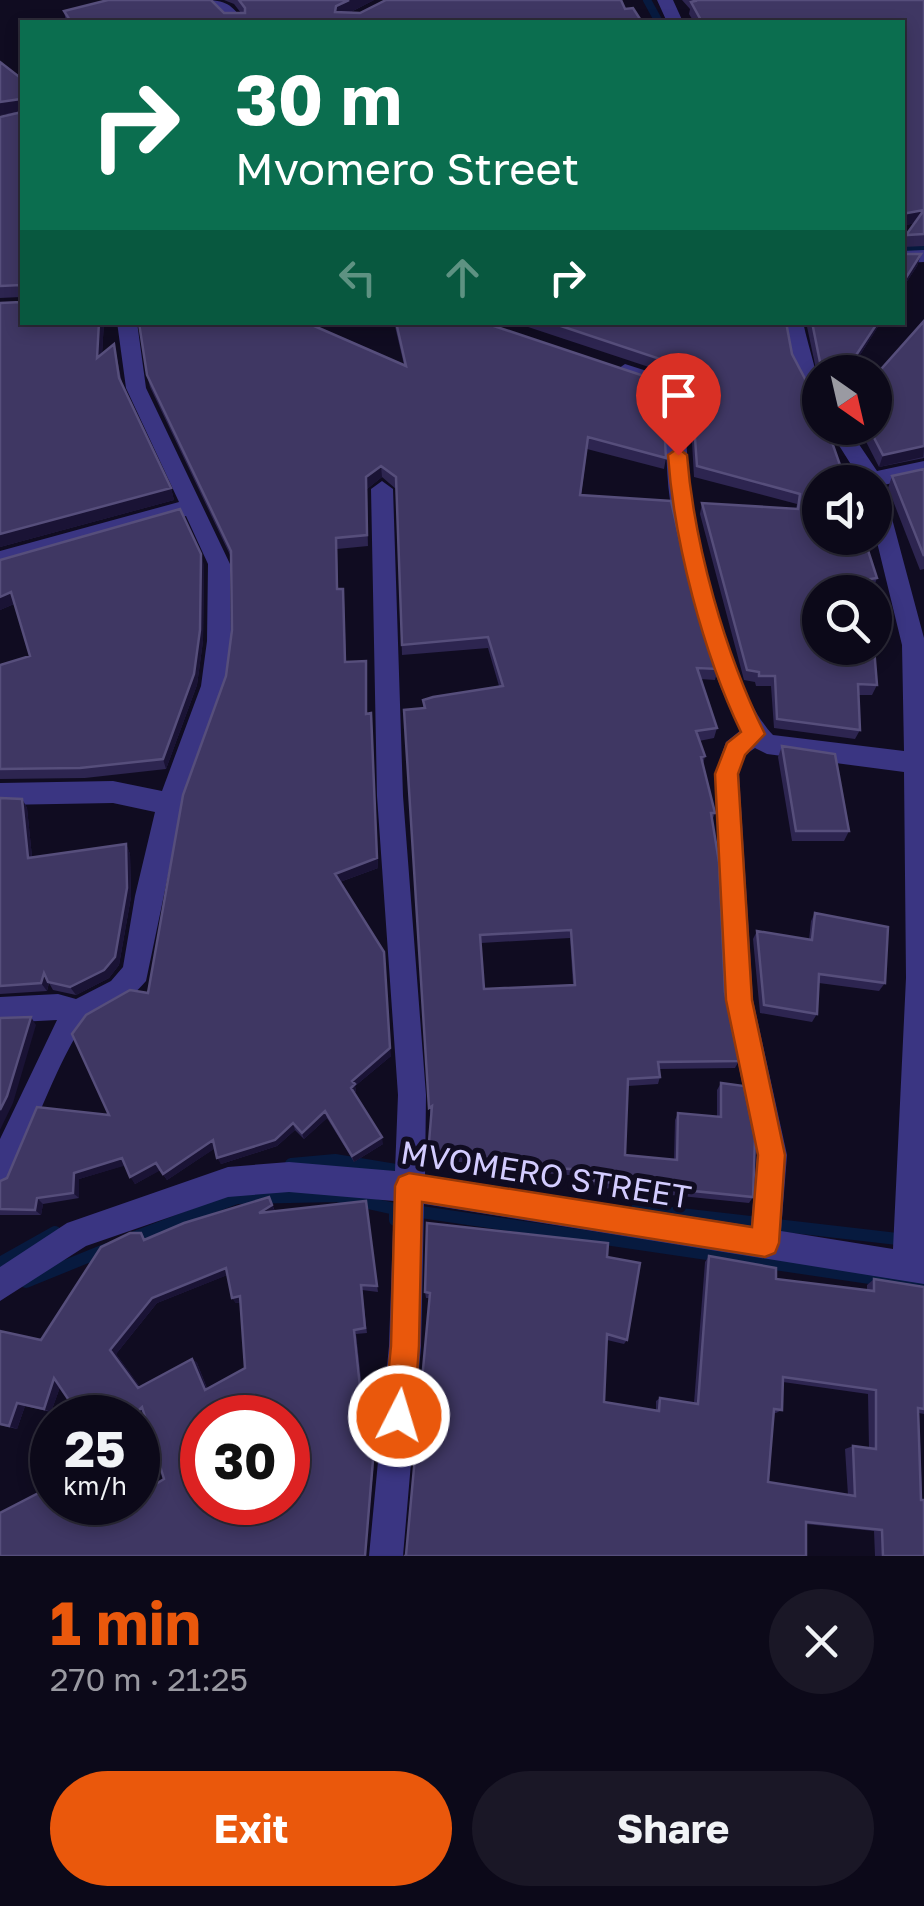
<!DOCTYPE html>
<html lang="en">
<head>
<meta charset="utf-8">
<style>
  :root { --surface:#0c0919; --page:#1a1726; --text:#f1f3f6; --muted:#9a9aa2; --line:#2c2a38; --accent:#ea580c }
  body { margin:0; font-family:"Golos Text",sans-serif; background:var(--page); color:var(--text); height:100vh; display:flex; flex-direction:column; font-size:38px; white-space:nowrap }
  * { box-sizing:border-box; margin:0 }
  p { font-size:32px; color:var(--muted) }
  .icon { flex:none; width:55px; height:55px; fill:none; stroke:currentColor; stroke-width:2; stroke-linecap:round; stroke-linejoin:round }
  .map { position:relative; height:1556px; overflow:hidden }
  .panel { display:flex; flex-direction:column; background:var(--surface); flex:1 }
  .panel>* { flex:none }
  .hud { position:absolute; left:20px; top:20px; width:885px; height:305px; border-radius:0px; box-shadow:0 5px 15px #0003,0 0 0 2px var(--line); background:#0b6e4f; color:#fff; overflow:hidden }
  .needle { width:65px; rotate:146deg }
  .controls { position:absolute; left:802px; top:355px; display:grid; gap:20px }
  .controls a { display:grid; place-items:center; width:90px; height:90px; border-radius:50%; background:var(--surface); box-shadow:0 5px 15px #0003,0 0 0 2px var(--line); font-size:50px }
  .speed { position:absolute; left:30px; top:1395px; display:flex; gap:20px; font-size:50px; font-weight:700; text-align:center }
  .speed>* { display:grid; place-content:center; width:130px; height:130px; border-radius:50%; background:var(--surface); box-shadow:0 5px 15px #0003,0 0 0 2px var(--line); line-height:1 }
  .speed small { font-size:25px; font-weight:400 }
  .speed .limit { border:15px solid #d22; background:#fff; color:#111 }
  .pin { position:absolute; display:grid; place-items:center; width:85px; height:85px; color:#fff; margin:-102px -42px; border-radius:50% 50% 50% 0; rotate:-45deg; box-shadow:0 0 10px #0007 }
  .pin .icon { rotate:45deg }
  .me { position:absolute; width:110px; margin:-55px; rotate:5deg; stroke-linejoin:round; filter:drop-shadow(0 0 8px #0008) }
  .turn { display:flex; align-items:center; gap:35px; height:210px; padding:0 50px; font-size:45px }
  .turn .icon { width:130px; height:130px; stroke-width:2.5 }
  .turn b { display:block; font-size:70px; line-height:85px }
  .lanes { display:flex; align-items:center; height:95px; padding:0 50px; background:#0003; justify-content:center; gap:50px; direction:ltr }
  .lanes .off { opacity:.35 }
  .round { display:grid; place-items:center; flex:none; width:105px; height:105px; border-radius:52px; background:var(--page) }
  .overview { display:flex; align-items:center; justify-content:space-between; height:170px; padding:0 50px }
  h1 { font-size:60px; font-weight:700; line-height:75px; color:var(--accent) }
  .cta { display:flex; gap:20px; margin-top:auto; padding:20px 50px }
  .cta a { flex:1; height:115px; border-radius:60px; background:var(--accent); color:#fff; font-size:40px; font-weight:700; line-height:115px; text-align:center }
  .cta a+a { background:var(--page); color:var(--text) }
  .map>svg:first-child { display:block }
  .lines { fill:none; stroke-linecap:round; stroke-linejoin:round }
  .stream-far1 { stroke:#071a3f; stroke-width:8 }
  .stream { stroke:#071a3f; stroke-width:12 }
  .minor { fill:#3a3582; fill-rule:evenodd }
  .tertiary { fill:#3a3582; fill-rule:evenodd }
  .wall { fill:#2d2550; fill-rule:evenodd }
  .shaded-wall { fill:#1a1335 }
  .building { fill:#3f3763; stroke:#564e7b; stroke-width:2.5; fill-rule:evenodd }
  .route { fill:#ea580c; stroke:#983908; stroke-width:2.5 }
  .labels { text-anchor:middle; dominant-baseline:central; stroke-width:10; stroke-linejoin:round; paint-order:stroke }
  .near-street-label { font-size:32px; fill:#d3ccff; stroke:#100c21 }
</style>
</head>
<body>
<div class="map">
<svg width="924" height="1556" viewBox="0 0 924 1556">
  <rect width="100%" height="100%" fill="#100c21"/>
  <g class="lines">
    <path class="stream-far1" d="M647,0L659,22
      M902,249L924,247"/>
    <path class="stream" d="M291,1164L335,1160L408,1172
      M637,1209L924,1242
      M421,1212L924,1286
      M132,1238L237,1198L336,1196L395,1209V1220
      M0,1263L55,1232
      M26,1282L107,1249"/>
    <path class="minor" d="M204,0C225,0 232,4 244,22H228Z
      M657,0H673L683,22H667Z
      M117,322H137L146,388L230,564L231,641L225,686L183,804L146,981C123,1008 110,1003 88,1020C67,1038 24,1152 10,1183L0,1188V1139L57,1020L0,1023V997L58,994L76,999L111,981L123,967L135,896L155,812L113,803L0,805V783L113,781L162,791L201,686L207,641L208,564L186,516L0,569V551L179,502L126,388Z
      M783,322H803C809,351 820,377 820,406L813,404L792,364Z
      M625,364L672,379L675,384C689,421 685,459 692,497C702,557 732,693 773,735L904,751L902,645L875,534V482H862L828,428H848L877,471L924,461V477L883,485L924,638V1284L424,1204L421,1346L403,1556H369L389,1346L394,1201L289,1192L228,1197L86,1246L0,1301V1267L67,1223L228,1167L289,1162L395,1171L398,1095L377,796L371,489L382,481L393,489L403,796L426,1095L425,1175L751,1226L757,1155L725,1000L715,774L726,742L741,730C704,660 683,578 670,500C665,466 668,432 660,399L656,388L618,376L615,371ZM755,748L767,754L904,772L906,978L893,1249L781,1231L787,1155L753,1000L739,774L745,755Z"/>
    <path class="tertiary" d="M924,250V262L902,263V251Z"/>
  </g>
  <path class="wall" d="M224,0H374L349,13L625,9L642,22H66L64,11L241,13L234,4Z
    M682,0H924V246L903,247V254H921L917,266L902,289V247L906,235L915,223L902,226V22H694L689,14L690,9Z
    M0,62L22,79V322H104L102,354L114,344L122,383L171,488L174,500L0,547V303L21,302V297L0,298V117L22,112L0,115Z
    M924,321V458L879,467L859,428H875Z
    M394,322H482L666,458L664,469L587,449L581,495L689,580L718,669L715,680L700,679L717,728L714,738L699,741L705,756L703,765L715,813L712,821L725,992L739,1061L735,1068L659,1069L660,1077L658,1084L628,1086L625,1155L674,1160L675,1120L678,1113L717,1117V1090L721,1083L753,1197L749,1203L584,1186V1176L492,1170V1164L429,1160L432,1113L430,1114L423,700L499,686L488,648L402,655L396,489L382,477L367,489L368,546L337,549L338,589H343L344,600L346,662L366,661L367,714L372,724L378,868L340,882L391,1056L355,1086L356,1091L354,1093L383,1144L354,1162L327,1118L304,1139L295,1130L277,1146L221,1164L215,1148L167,1180L160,1170L135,1184L125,1165L79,1179V1198L43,1204L41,1215H0V1181L7,1178L109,1115L148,993L226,676L232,630L231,557L150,387L147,375L404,365ZM570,938L573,985L484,989L481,943Z
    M513,322H786L792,354L877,578L873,589H870L877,685L872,695H859L860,730L855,739L774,728L771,686H756L755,682L744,680L700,514L702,503L796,509L797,504L694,477L690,408L673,375Z
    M806,322H881L849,372H820V388Z
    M924,469V569L920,570L888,488L892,476Z
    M0,560L204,565L203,641L197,685L166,769L85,778L0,779V665L30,656L14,604L0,610Z
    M782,746L849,831L844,841H792L778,757Z
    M0,798L22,799L27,808L32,857L126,844L130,854L131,897L119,965L109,978L76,995L53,990L49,983L47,991L0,994Z
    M815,913L885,983L879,991L819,983L817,1014L812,1022L760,1013L753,939L757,931L809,940L811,921Z
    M269,1197L275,1211L366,1201L378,1292L362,1290L367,1333L356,1334L364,1406L372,1408L375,1451L365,1556H0L84,1510L90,1511L93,1522L164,1479L145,1414L138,1420L60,1387L51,1412L25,1406L17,1429L0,1425V1331L41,1340L147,1239ZM227,1275L232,1298L236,1303L241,1302L245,1368L207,1388L197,1363L192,1359L140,1387L116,1354L157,1303Z
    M709,1256L776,1279L867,1290V1285L874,1279L924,1287V1414L919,1413L924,1556H875L874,1531L806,1524L406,1555L430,1298H426L425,1292L607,1257L627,1340L624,1344L607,1340L604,1402L656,1411V1401L660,1398L694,1403L705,1262ZM783,1382L868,1394L869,1448L853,1446L845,1449L848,1495L768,1482L773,1413H776L782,1410Z"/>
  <path class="shaded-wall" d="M349,0H374L337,19L335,12L336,6Z
    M21,99L22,111L0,115V102Z
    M924,210L920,222L902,226V214Z
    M921,254L917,266L902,289V284Z
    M99,322H104L101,370L97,358Z
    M878,322H881L849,372H845Z
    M924,446L923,457L879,467L883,455Z
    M381,466L382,477L367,489L368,546L366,477Z
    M171,488L174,500L0,547V534Z
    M201,554L204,565L203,641L197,685L166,769L163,759Z
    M11,592L16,603L0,610V597Z
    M372,724L378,868L337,883L335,874Z
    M22,799L27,808L33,867L28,858Z
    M126,844L130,854L131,897L119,965L109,978L76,995L70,987Z
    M385,961L391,1056L355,1086L356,1091L352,1095L351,1088L352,1081Z
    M44,973L49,982L47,991L41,983Z
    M31,1017L36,1025L13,1103L0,1130V1110Z
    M325,1111L327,1118L304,1139L302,1133Z
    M293,1123L295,1130L277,1146L221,1164L217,1158Z
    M382,1137L383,1144L354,1162L352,1156Z
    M213,1140L217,1147L167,1180L163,1174Z
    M122,1158L127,1165L79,1179V1198L73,1193L74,1173Z
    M156,1163L161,1170L135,1184L130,1177Z
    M37,1198L43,1204L41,1215L35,1210Z
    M272,1205L275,1212L259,1213Z
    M226,1268L230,1274L157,1303L116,1354L144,1392L138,1388L110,1350L152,1298Z
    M240,1296L244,1301L236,1303L232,1298Z
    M354,1330L356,1334L364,1409L362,1406Z
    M192,1359L197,1363L209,1394L205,1390Z
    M54,1378L62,1382L51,1412L44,1409Z
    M17,1403L25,1406L17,1429L9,1426Z
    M371,1405L372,1408L375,1451L365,1556L363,1555Z
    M142,1407L148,1411L138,1420V1418H131Z
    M76,1502H82L84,1510L90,1511L95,1526L88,1525L78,1512Z"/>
  <path class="building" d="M108,0H211L224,13H245V8L239,0H349L336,6L335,12L360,13L386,0H621L625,9L633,8L642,22H71L64,11Z
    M694,0H924V210L902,214V22H702L691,2L695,1Z
    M0,62L22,79V322H99L97,358L114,344L119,378L171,488L0,534V303L21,302V285L0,286V117L22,112L21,99L0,102Z
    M924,210V234L906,235Z
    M902,247L903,254H921L902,284Z
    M924,321V446L883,455L869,428H875V376Z
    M305,322L406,366L396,322H482L656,380L663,405L666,458L588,437L580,495L671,501L689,580L718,669L697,668L717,728L696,731L705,756L701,757L715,813H711L719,862L725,992L739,1061L658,1062L660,1077L628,1079L625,1155L677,1160L678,1113L721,1117V1083L744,1086L755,1138L753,1197L586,1180V1170L492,1164V1158L428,1154L432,1106L429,1108L404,710L425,708L423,700L433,697L503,686L488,637L402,645L396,477L381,466L366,477L367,535L336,538L337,589H343L345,662L366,661V714L371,713L377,858L335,874L384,952L390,1048L352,1081L355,1084L351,1088L382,1137L352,1156L325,1111L302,1133L293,1123L275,1140L217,1158L213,1140L163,1174L156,1163L130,1177L122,1158L74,1173L73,1193L37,1198L35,1210L0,1209V1181L7,1178L37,1107L109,1115L72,1034L86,1015L130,990L148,993L183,795L226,676L232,630L231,551L147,375L139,323ZM571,930L575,985L484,989L480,935Z
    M549,322H786L792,354L813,394L820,397V428H827L846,482H820V538H864L877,578L870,579V592H820V648H874L877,685L858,684L860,730L777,719L775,676H759V672L747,670L702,503L798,509L800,494L697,466L692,396L675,364Z
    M812,322H878L845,372H822Z
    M924,469V556L892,476Z
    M180,509L201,554L200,630L194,674L163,759L80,768L0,769V665L30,656L11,592L0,597V560Z
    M782,746L835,754L849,831H796Z
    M0,798L22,799L28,858L126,844L127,888L115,957L104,970L70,987L48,982L44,973L41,983L0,986Z
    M815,913L888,927L885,983L819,974L817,1014L764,1005L757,931L812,940Z
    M31,1017L7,1096L0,1110V1018Z
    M269,1197L272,1205L259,1213L366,1201L377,1286L361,1285L365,1328L354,1330L362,1406L371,1405L374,1448L365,1556H0V1513L52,1486V1502H76L78,1512L82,1509L88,1525L126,1502H138V1495L164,1479L142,1407L131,1418H81L54,1378L44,1409L17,1403L9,1426L0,1424V1331L41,1340L101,1247L130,1233H141L144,1240L184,1223ZM226,1268L232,1298L240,1296L245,1368L205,1390L192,1359L138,1388L110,1350L152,1298ZM202,1418H288V1502H202Z
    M427,1223L608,1243L607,1257L640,1263L627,1340L607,1334L604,1402L659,1411L660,1398L698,1404L709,1256L776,1268V1279L874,1291V1279L924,1287V1409L918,1408L921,1500H924V1556H883L882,1530L806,1522V1556H404L406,1555L430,1293L425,1292ZM783,1377L876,1390V1449L853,1446L855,1496L768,1482L774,1409L782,1410Z"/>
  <path class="route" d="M678,448L687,455C694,544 725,654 765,734L745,755L738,774L752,1000L785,1155L779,1243L775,1253L765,1257L422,1202L419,1346L414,1416L409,1427L399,1431L388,1427L384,1416L391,1346L395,1186L399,1177L409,1173L752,1227L758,1155L726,1000L715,774L727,743L741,732C703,653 674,542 668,455Z"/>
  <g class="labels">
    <g class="near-street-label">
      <text transform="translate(546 1174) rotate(9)">MVOMERO STREET</text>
    </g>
  </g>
</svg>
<div class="controls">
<a><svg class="needle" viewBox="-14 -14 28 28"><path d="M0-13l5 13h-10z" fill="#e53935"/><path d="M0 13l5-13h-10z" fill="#9a9aa2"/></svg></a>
<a><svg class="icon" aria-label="sound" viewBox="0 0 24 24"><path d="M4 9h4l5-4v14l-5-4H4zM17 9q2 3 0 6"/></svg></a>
<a><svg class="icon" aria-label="search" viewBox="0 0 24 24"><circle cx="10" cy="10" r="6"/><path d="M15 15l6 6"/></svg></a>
</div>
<div class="speed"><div>25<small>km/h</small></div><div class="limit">30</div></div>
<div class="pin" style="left:678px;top:455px;background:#d93025"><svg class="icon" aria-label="arrive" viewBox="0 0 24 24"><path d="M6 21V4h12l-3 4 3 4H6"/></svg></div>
<svg class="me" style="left:399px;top:1416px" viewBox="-20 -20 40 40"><circle r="17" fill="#ea580c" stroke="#fff" stroke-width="3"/><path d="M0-11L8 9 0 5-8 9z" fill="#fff"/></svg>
<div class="hud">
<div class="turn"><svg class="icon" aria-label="right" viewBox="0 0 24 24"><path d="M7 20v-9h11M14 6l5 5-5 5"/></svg><div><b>30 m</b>Mvomero Street</div></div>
<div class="lanes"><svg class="icon off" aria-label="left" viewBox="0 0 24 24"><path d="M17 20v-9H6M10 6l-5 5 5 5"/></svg><svg class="icon off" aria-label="ahead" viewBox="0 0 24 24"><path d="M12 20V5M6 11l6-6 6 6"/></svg><svg class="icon" aria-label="right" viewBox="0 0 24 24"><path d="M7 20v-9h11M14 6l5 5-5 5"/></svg></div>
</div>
</div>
<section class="panel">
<div class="overview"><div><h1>1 min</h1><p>270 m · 21:25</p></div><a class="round"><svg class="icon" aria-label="close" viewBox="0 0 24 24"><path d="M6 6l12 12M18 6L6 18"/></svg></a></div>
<div class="cta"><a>Exit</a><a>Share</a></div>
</section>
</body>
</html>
